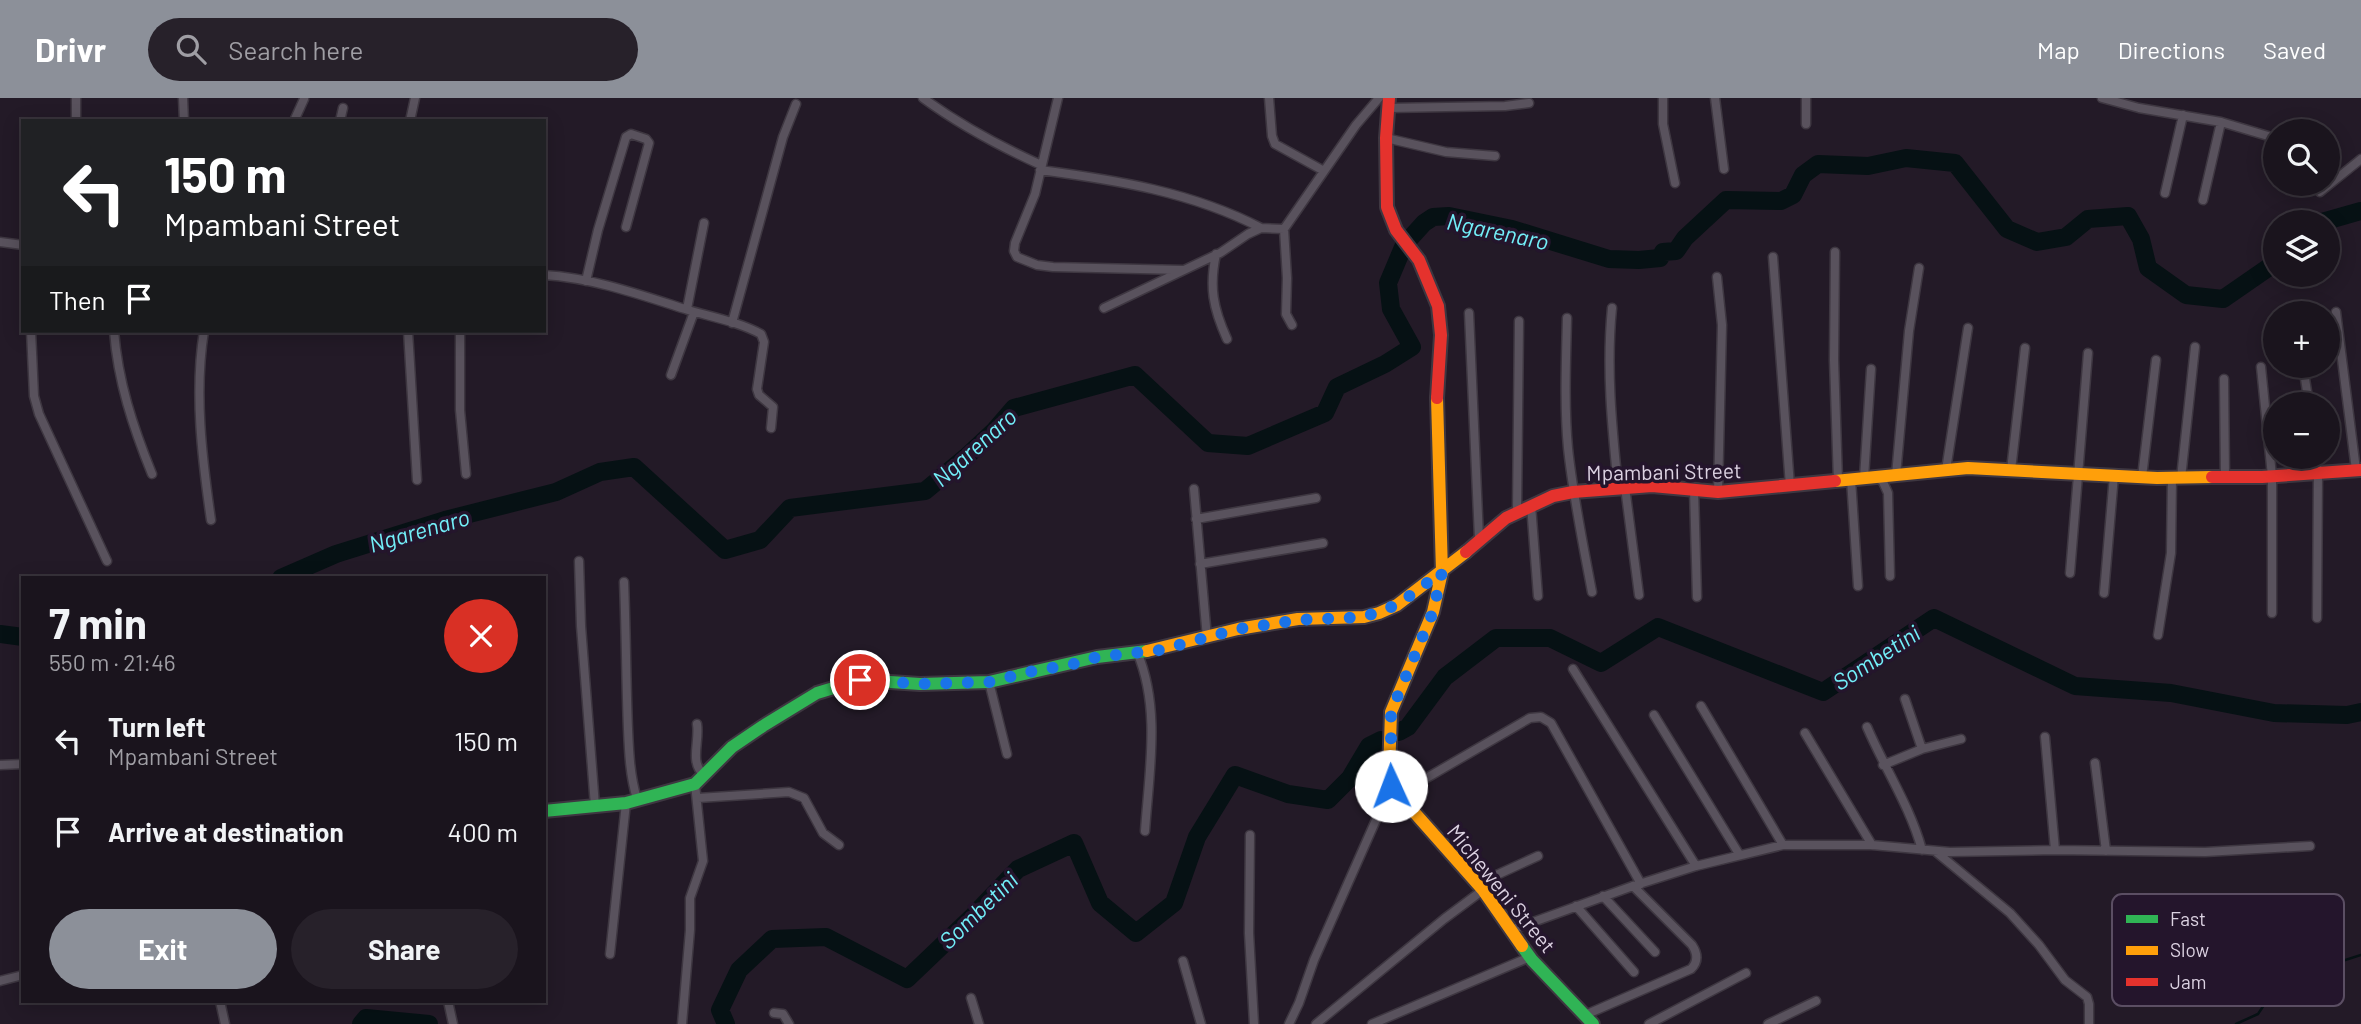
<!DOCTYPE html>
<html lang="en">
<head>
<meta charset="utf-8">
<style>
  :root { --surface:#1a141d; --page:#27212a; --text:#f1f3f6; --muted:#9f9ea4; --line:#38333b; --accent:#8c9099 }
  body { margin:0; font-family:Barlow,sans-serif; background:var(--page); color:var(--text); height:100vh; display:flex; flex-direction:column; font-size:26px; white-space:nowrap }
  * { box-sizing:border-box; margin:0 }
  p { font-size:23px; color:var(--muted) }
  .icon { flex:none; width:38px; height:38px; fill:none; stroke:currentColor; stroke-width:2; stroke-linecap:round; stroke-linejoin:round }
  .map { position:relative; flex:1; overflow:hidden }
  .panel { position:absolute; left:21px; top:478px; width:525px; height:427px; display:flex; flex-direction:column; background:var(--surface); border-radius:0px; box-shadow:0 4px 18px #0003,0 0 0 2px var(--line) }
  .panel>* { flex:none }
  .banner { position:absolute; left:21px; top:21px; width:525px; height:214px; border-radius:0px; box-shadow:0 4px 18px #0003,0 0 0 2px var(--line); background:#202124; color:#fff; overflow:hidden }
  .buttons { position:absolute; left:2263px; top:21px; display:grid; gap:14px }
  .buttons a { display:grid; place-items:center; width:77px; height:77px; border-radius:50%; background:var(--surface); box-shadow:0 4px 18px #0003,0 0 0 2px var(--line); font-size:35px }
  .pin { position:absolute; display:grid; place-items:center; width:60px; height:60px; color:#fff; margin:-30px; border:4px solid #fff; border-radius:50%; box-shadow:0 2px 7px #0007 }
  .me { position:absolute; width:77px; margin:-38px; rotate:358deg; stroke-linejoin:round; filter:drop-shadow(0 0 5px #0008) }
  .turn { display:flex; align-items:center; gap:24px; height:147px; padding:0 28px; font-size:32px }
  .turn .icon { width:91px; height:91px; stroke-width:2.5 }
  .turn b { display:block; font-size:49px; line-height:60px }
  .then { display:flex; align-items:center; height:66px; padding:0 28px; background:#0003; gap:14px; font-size:26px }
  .round { display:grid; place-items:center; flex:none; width:74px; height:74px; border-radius:37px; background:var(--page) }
  .overview { display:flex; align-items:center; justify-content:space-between; height:119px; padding:0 28px }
  h1 { font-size:42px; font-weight:700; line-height:52px }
  .cta { display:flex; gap:14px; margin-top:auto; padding:14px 28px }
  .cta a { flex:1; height:80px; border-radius:42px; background:var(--accent); color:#fff; font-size:28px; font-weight:700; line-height:80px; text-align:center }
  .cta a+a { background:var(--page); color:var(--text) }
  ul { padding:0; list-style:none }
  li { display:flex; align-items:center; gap:21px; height:91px; padding:0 28px }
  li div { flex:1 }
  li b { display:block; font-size:26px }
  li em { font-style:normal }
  header { display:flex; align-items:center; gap:42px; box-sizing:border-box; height:98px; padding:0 35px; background:var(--accent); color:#fff }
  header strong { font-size:33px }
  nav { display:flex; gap:38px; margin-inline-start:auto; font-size:24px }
  .search { width:490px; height:63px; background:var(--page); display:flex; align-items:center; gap:18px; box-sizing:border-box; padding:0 24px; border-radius:38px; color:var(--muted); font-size:26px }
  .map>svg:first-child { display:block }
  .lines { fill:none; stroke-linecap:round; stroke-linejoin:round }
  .stream { stroke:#061114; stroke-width:2.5 }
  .river { stroke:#061114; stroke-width:18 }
  .street-casing { stroke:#3e3741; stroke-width:11 }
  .fast-casing { stroke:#3e3741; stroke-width:16 }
  .slow-casing { stroke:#3e3741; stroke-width:16 }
  .jam-casing { stroke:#3e3741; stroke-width:16 }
  .street { stroke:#59525d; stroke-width:8 }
  .fast { stroke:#30b455; stroke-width:12 }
  .slow { stroke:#ff9f0a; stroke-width:12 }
  .jam { stroke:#e5322d; stroke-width:12 }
  .route { stroke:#1a73e8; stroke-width:12; stroke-dasharray:0 21.6 }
  .labels { text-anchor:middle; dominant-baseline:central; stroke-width:7; stroke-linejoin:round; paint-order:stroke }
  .street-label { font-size:21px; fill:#dcd2e2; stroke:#24152c }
  .water-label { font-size:23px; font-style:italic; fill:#73eff9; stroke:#24152c }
  .key { fill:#24152c; stroke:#5b4e63; stroke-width:2 }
  .key-label { font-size:19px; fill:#dcd2e2 }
</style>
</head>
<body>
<header>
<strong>Drivr</strong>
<div class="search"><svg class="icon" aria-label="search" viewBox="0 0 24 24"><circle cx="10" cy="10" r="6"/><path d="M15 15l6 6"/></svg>Search here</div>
<nav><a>Map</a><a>Directions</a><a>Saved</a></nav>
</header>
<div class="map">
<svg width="2361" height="926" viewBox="0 0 2361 926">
  <rect width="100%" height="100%" fill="#231a27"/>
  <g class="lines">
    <path class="stream" d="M2236,926L2258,916L2280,883L2361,857"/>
    <path class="river" d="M2322,124L2361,113
      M281,480L336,456L445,422L556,394L600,374L634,369L725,452L760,442L790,410L925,393L966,359L995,332L1014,310L1135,277L1208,345L1248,348L1325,315L1337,289L1385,266L1412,249L1391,211L1388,185L1404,147L1424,125L1433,119L1449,118L1512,131L1609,161L1639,162L1660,160L1663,154L1676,153L1685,140L1726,102L1781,103L1793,97L1803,77L1818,66L1868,68L1906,60L1955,65L2007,131L2037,144L2066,139L2088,121L2128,118L2141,141L2148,170L2186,197L2223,201L2275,165
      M0,536L23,539
      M1399,634L1408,629L1445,579L1496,540H1550L1601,565L1658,529L1823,594L1934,520L2075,588L2171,595L2274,615L2347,617L2361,614
      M361,926L366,920L429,926
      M726,926L720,912L739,872L772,841L826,839L907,881L973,818L1018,771L1074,745L1100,805L1136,835L1174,805L1197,739L1235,677L1288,696L1328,702L1350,680L1369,648L1381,642"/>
    <g class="street-casing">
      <path id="street" d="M76,0V23
        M183,0L184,23
        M923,0C960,27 999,48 1041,67
        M1058,0L1035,96L1015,145L1014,153L1017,159L1037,167L1053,169L1183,172
        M1269,0L1272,38L1275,46L1324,73
        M1663,0V26L1675,85
        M1715,0L1724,71
        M1806,0V26
        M2102,0L2139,10L2221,24L2268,38
        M1388,10L1505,8L1529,5
        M294,23L304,1
        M340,23L343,10
        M410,23L415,0
        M1386,40L1446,54L1495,58
        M1040,72C1116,82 1192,94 1261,130
        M2320,94L2361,61
        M2165,95L2183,17
        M2203,102L2221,24
        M0,144L23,147
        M1835,154L1834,262L1838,383
        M1216,156C1209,189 1213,210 1227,241
        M1773,159L1790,388
        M544,177C594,180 641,197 688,212C712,219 739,224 761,236L764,244L757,291L759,297L773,309L771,330
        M1717,179L1722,227L1718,394
        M586,183L598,132L626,39L631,36L646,41L649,45L626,129
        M1104,210L1220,155L1248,136L1261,130L1284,131
        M1612,210C1606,270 1612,329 1618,389
        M687,211L704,125
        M2336,214L2356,372
        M1469,215L1479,440
        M1567,220C1566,263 1564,307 1568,350C1573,398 1583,446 1592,494
        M732,225L783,39L796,6
        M1292,227L1286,216L1287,180L1284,131L1356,27L1379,0
        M31,233L34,298L39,316L107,463
        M114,233C118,284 133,329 152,376
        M204,233C194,294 202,360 211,422
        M408,233L417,382
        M460,233V312L466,376
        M2303,268L2309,306
        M2261,269L2272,378V515
        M671,277L694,214
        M2224,281L2225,380
        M2316,359L2318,374L2317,520
        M1946,372L1968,230
        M2011,372L2025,250
        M1896,377L1909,233L1919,170
        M1877,379L1883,384L1888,395L1890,478
        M2142,379L2156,262
        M1864,380L1871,271
        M2181,380L2195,249
        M1851,381L1858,488
        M1625,389L1639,497
        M1194,391L1207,540
        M1694,392L1697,499
        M1531,407L1538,498
        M1517,414L1519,223
        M1196,421L1316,400
        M579,463L581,528L595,708
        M1200,466L1323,445
        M2070,475L2088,255
        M624,484C626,533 626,582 628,631C629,655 630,678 637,701
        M2104,495L2114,377
        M2158,537L2171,455L2172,380
        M1137,554C1161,610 1149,674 1145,733
        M1573,571L1696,768
        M989,584L1007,656
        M1905,601L1922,651
        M1701,608L1783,747
        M1654,617L1739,756
        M697,626C700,644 689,664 704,677
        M1867,629C1885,671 1910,708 1922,752
        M1805,635L1872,747
        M2045,639L2055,752
        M2095,665L2106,753
        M0,667L23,666
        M1883,667L1922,651L1961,641
        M1399,696L1530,620L1541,619L1551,625L1641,786
        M698,700L789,694L804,700L823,735L839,747
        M1250,737L1249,835L1254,926
        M1935,753L2010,815L2039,847L2065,882L2087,899L2089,906V926
        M1477,786L1538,758
        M1603,798L1655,854
        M1576,808L1634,874
        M1511,832L1633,788L1696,768L1783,747H1872L1950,754L2055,752L2205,754L2310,748
        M610,856L626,705
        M1183,863L1201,926
        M0,883L23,877
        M971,900L979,926
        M220,903L225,926
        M448,903L453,926
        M774,915L783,916L789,926
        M1585,917L1691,871C1698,864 1698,856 1692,847L1633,788
        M682,926L690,832V800L703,763L695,686
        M1289,926L1299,905L1314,862L1391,688
        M1316,926L1444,821L1483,792
        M1372,926L1530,859
        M1649,926L1746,875
        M1768,926L1816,903"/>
    </g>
    <g class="fast-casing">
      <path id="fast" d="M544,713L626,705L695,686L732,649L763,628L817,595L860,582L920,586L989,584L1097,559L1147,553
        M1522,848L1532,862L1593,926"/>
    </g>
    <g class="slow-casing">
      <path id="slow" d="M1437,300L1442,474L1433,514L1391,614L1389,676L1391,688L1483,792L1522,848
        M1835,383L1968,370L2157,380L2212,379
        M1147,553L1238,531L1298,521L1364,519L1379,515L1397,507L1466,454"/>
    </g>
    <g class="jam-casing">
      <path id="jam" d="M1389,0L1386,40L1387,109L1396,132L1419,162L1438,208L1441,237L1437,300
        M2212,379H2262L2361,372
        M1466,454L1506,420L1553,398L1573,394L1652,388L1718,394L1835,383"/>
    </g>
    <use href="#street" class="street"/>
    <use href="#fast" class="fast"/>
    <use href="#slow" class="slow"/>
    <use href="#jam" class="jam"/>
  </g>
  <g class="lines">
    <path class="route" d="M860,582L920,586L989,584L1037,572L1070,567L1097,559L1160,552L1238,531L1298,522L1364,519L1397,507L1442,474L1433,514L1391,614V688"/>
  </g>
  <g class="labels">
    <g class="street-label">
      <text transform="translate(1664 373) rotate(-1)">Mpambani Street</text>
      <text transform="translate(1502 790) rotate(51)">Micheweni Street</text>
    </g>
    <g class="water-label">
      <text transform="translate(1498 133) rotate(12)">Ngarenaro</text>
      <text transform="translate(974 349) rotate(-42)">Ngarenaro</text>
      <text transform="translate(419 432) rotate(-16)">Ngarenaro</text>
      <text transform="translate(1876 559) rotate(-33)">Sombetini</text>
      <text transform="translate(978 812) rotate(-44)">Sombetini</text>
    </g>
  </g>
  <rect x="2112" y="796" width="232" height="112" rx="10" class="key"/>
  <rect x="2126" y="817" width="32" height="8" fill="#30b455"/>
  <rect x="2126" y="848" width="32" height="9" fill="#ff9f0a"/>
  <rect x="2126" y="880" width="32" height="8" fill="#e5322d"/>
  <g class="key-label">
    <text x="2170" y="828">Fast</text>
    <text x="2170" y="859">Slow</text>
    <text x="2170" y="891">Jam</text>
  </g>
</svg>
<div class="buttons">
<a><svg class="icon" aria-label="search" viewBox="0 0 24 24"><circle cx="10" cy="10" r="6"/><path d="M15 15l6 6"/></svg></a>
<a><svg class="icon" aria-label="layers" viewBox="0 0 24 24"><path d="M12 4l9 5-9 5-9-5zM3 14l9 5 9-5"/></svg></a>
<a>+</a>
<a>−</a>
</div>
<div class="pin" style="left:860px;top:582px;background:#d93025"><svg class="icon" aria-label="arrive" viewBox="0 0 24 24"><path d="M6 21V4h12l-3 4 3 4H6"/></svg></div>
<svg class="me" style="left:1391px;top:688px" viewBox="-20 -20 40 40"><circle r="19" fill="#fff"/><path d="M0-13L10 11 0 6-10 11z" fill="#1a73e8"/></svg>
<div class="banner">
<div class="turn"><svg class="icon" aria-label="left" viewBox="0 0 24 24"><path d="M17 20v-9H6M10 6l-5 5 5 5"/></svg><div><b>150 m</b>Mpambani Street</div></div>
<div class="then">Then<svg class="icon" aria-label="arrive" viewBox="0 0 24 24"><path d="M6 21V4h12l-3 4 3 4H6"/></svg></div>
</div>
<section class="panel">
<div class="overview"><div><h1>7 min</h1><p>550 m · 21:46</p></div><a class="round" style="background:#d93025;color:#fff"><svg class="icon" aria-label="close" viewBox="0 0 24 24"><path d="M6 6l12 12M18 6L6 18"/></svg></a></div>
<ul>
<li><svg class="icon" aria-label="left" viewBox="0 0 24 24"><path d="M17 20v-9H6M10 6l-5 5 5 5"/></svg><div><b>Turn left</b><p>Mpambani Street</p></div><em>150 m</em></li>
<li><svg class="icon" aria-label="arrive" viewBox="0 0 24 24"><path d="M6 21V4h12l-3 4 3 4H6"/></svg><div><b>Arrive at destination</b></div><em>400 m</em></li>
</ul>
<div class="cta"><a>Exit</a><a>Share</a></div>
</section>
</div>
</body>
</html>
